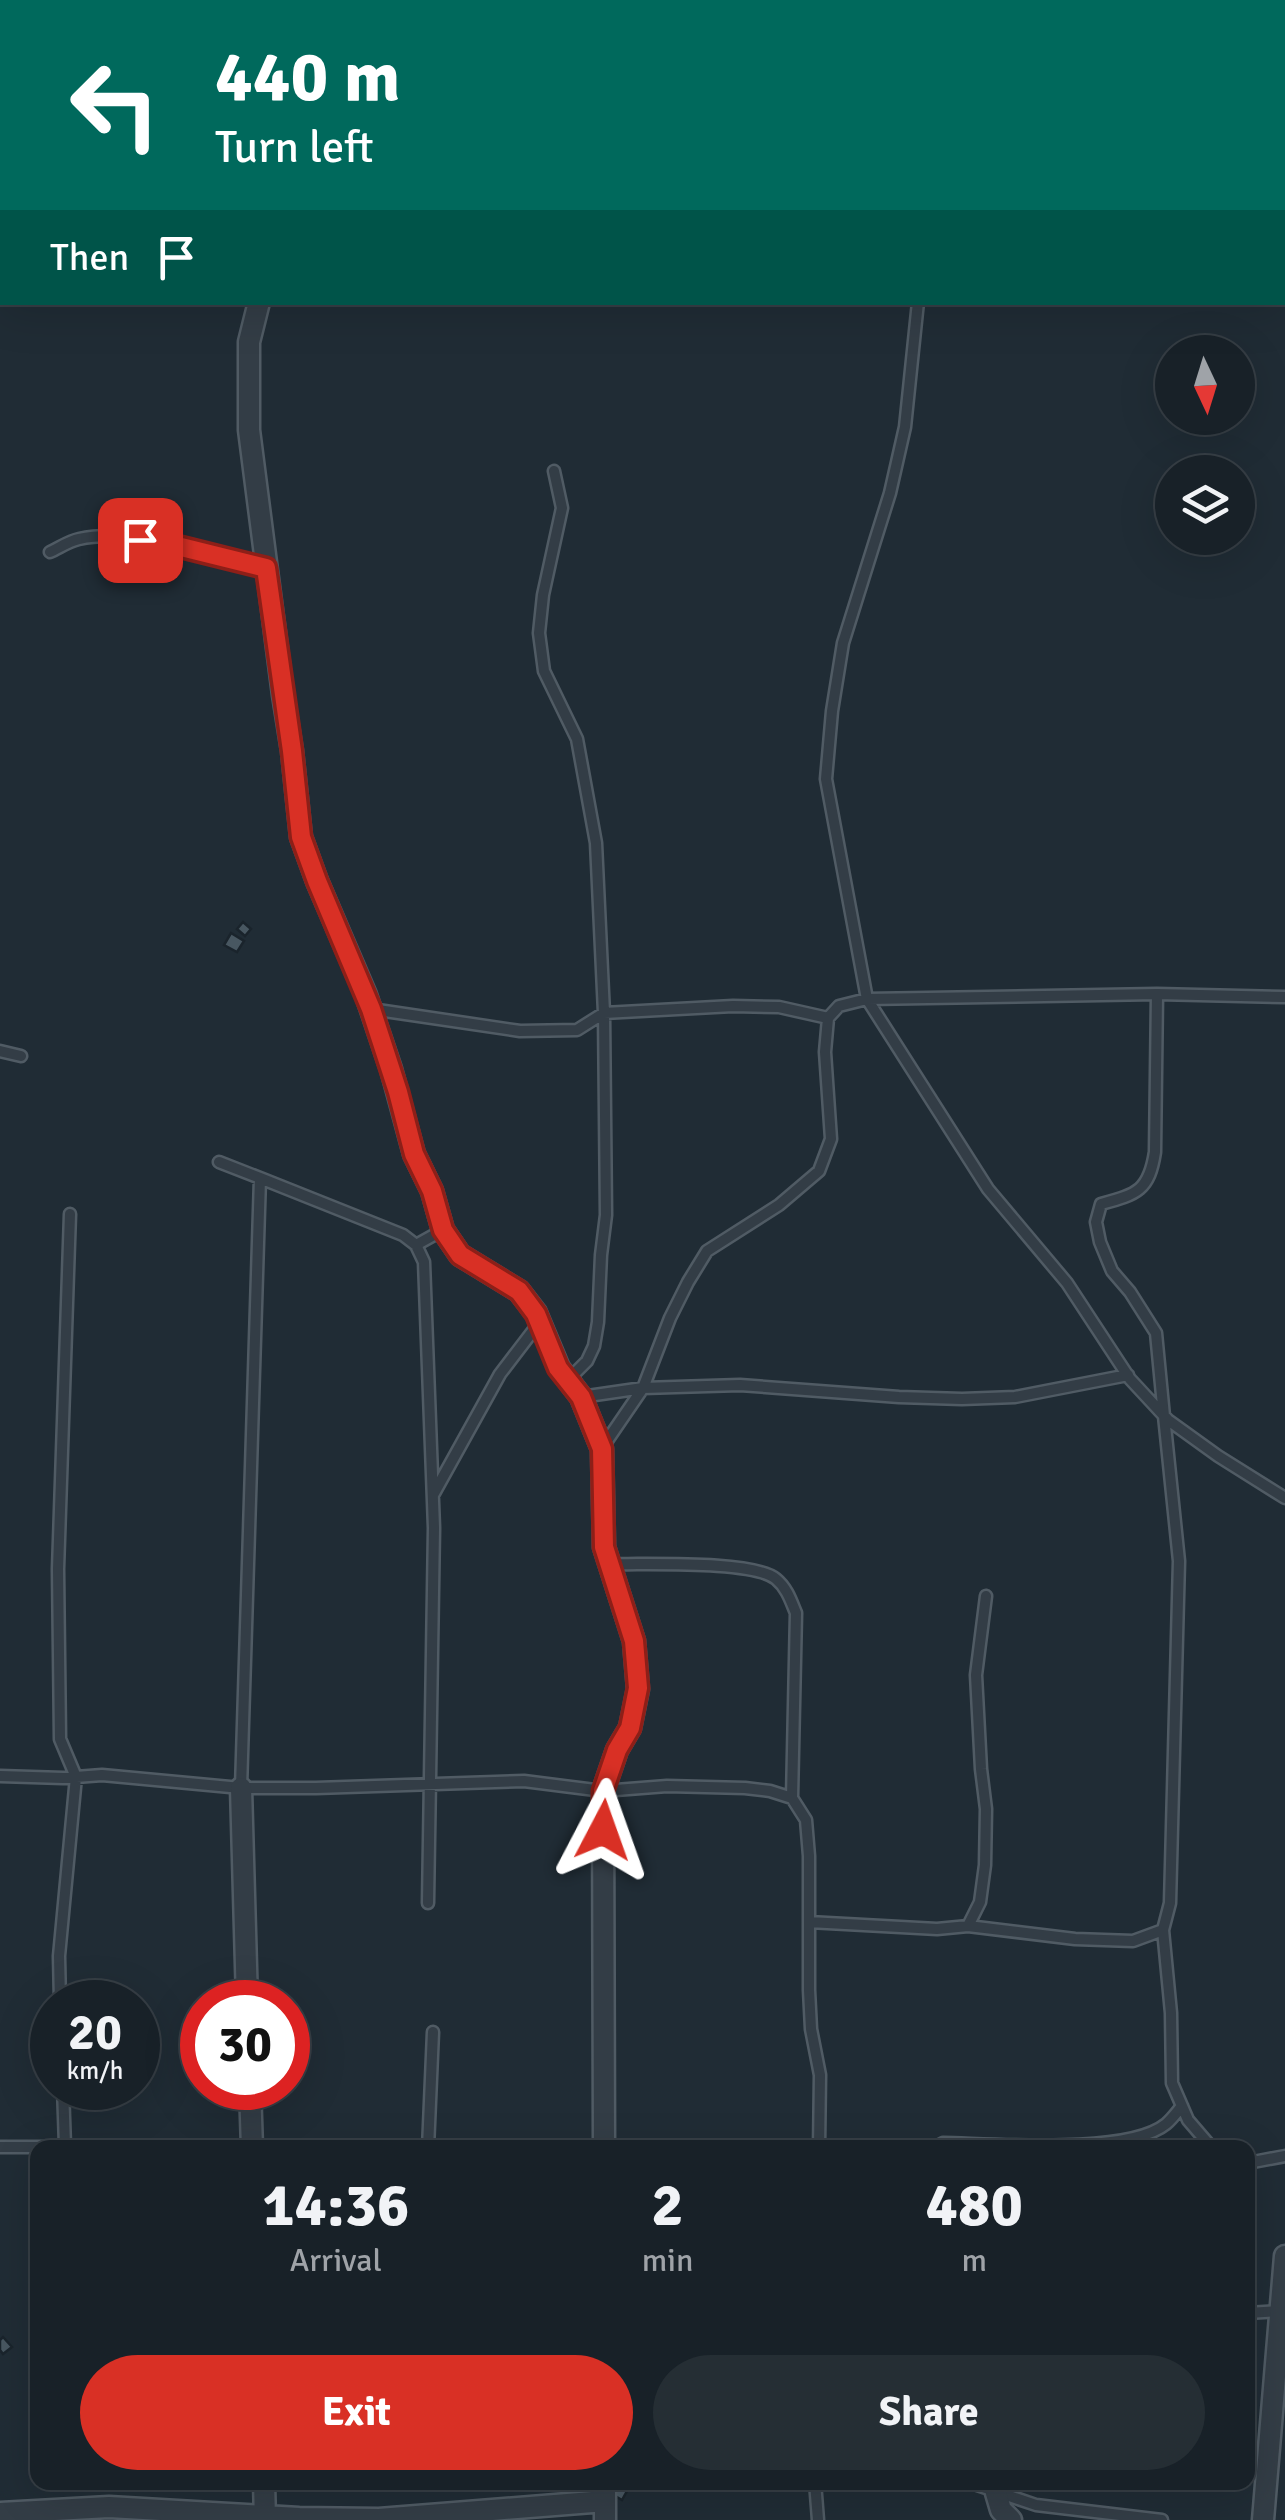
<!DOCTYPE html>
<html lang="en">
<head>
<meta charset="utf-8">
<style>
  :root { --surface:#182128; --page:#252e34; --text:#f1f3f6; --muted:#9fa3a8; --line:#363e45; --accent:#d93025 }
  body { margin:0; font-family:Signika,sans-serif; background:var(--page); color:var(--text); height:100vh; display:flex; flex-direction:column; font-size:38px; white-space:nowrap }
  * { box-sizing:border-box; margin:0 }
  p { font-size:32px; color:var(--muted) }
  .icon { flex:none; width:55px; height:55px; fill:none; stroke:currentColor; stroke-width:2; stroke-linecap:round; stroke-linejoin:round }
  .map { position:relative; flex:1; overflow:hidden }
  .side { position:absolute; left:30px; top:2140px; width:1225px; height:350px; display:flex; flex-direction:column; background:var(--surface); border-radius:20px; box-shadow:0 10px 40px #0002,0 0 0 2px var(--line) }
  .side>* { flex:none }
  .guide { position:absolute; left:0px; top:0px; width:1285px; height:305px; box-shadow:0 10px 40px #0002,0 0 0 2px var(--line); background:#00695c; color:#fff; overflow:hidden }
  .needle { width:65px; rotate:176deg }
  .fabs { position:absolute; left:1155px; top:335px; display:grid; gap:20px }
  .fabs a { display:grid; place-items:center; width:100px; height:100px; border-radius:50%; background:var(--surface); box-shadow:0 10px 40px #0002,0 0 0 2px var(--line); font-size:50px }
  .speed { position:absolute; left:30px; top:1980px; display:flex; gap:20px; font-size:50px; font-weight:700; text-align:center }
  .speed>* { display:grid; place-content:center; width:130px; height:130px; border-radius:50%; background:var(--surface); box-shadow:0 10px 40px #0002,0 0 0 2px var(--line); line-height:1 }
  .speed small { font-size:25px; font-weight:400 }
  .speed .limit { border:15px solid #d22; background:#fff; color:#111 }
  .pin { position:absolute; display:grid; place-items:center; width:85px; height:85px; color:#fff; margin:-42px; border-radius:20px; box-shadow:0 5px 15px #0006 }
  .me { position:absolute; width:110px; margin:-55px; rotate:4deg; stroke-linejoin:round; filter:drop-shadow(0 0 8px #0008) }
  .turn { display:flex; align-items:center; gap:35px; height:210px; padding:0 50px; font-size:45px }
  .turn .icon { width:130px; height:130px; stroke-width:2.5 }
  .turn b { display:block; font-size:70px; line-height:85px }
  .then { display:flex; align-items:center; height:95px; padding:0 50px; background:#0003; gap:20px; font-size:38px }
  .eta { display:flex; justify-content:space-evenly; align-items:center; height:170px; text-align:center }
  .eta b { font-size:60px; font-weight:700; line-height:70px }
  .primary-button { display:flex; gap:20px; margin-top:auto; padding:20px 50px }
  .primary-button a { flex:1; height:115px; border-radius:60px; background:var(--accent); color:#fff; font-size:40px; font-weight:700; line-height:115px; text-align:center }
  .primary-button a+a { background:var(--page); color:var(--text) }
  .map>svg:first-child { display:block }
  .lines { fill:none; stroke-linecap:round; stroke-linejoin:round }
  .river { stroke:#334b5d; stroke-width:38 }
  .building { fill:#485761; stroke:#1a242c; stroke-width:2.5 }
  .service-casing { stroke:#505b64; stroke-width:15 }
  .minor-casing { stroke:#505b64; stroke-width:25 }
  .service { stroke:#333d46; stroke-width:10 }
  .minor { stroke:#333d46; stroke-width:20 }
  .route-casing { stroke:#8d1f18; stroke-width:25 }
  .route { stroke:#d93025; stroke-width:18 }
</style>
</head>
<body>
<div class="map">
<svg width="1285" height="2520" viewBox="0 0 1285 2520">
  <rect width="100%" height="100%" fill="#202c35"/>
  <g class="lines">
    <path class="river" d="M1045,0L1050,2
      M1282,90L1285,91"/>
  </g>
  <path class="building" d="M243,922L251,929L245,936L237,929Z
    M231,933L244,941L237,952L224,945Z
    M51,2000L56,2002H52V2024L41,2017Z
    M3,2337L12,2347L3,2354L0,2350V2340Z
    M615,2484L627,2491L622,2500L610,2493Z"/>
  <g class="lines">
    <g class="service-casing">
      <path id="service" d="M918,302L905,427L890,493L843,643L832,711L826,779L867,999L988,1189L1067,1283L1130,1379L1168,1420L1218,1456L1285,1498
        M554,471L562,508L543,595L539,633L544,671L577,739L596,843L604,1013L606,1215L601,1255L598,1322L594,1346L587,1361L568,1380
        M50,552C59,548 69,541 79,539C133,527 213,554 266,567
        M371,1009L520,1031L577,1030L604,1013L733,1006L779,1007L828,1018
        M0,1051L21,1056
        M219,1162L260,1178
        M416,1245L443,1230
        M581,1397L643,1388L740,1385L899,1397L962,1399L1015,1397L1128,1375
        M602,1448L643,1388L670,1318L688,1282L707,1251L779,1205L819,1171L831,1139L825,1052L828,1018L839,1006L867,999L1157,994
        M433,1495L500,1374L539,1323
        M610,1564C644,1565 753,1560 776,1579C787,1588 791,1601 796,1613L792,1798
        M0,1776L63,1778L102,1775L241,1788H316L524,1781L603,1791L667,1786L745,1788L770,1791L792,1798L806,1820L809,1856V1990L811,2029L820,2075L819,2148
        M241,1788L260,1178L403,1235L416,1245L424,1262L434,1528L428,1903
        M809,1922L937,1929L968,1926L980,1902L985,1865L986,1809L981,1769L976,1675L986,1596
        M968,1926L1075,1939L1133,1941L1163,1930L1170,1903L1179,1561L1164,1416L1156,1333L1130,1292L1112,1271L1100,1242L1096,1222L1101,1204C1137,1194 1149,1191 1155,1152L1157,994L1285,997
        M1163,1930L1171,2013L1172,2083L1188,2120L1212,2148
        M60,2002L59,1956L76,1777L60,1739L58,1569L70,1214
        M63,2088L65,2146
        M0,2147H604
        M428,2148L433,2032
        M934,2148L943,2143C994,2144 1128,2155 1166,2124C1172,2119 1177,2112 1182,2106
        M1248,2163L1285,2156
        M1248,2313L1280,2311
        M815,2482L818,2520
        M968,2482L1036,2505L1162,2520"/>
    </g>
    <g class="minor-casing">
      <path id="minor" d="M259,302L249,342V430L283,695L292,751L301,837L317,881L366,995L391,1069L414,1154L432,1191L443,1230L460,1255L519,1291L536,1313L559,1368L581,1397L602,1449L604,1547L634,1641L638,1689L630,1728L617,1750L603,1791L604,2148
        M241,1788L247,2002
        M250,2088L252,2148
        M264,2482L265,2520
        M605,2482V2520
        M996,2493L1001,2510L1011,2520
        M0,2513L109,2507L299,2518L379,2519L605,2501
        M1263,2520L1285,2256"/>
    </g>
    <use href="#service" class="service"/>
    <use href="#minor" class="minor"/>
  </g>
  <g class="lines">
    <g class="route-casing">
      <path id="route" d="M140,540L165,543L266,568L292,751L301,837L317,881L371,1009L398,1092L414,1154L432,1191L443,1230L460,1255L519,1291L536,1314L558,1368L581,1397L602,1449L604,1547L634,1641L638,1688L630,1728L617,1750L603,1791V1830"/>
    </g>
    <use href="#route" class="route"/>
  </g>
</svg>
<div class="fabs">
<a><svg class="needle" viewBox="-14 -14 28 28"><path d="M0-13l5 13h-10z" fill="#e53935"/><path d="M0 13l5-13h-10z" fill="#9fa3a8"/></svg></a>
<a><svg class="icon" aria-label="layers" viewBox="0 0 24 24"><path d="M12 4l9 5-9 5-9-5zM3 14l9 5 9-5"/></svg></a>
</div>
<div class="speed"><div>20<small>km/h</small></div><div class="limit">30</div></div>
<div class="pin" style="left:140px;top:540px;background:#d93025"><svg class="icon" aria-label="arrive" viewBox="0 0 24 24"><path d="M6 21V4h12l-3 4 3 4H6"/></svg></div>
<svg class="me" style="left:603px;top:1830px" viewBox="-20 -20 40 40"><path d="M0-17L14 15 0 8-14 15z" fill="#d93025" stroke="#fff" stroke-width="4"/></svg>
<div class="guide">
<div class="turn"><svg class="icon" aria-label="left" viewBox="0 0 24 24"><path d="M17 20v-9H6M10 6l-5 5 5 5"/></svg><div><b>440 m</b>Turn left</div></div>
<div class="then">Then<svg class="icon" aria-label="arrive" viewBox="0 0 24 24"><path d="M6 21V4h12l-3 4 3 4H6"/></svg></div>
</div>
<section class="side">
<div class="eta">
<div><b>14:36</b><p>Arrival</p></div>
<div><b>2</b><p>min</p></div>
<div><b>480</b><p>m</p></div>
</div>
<div class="primary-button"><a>Exit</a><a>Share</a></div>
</section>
</div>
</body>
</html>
